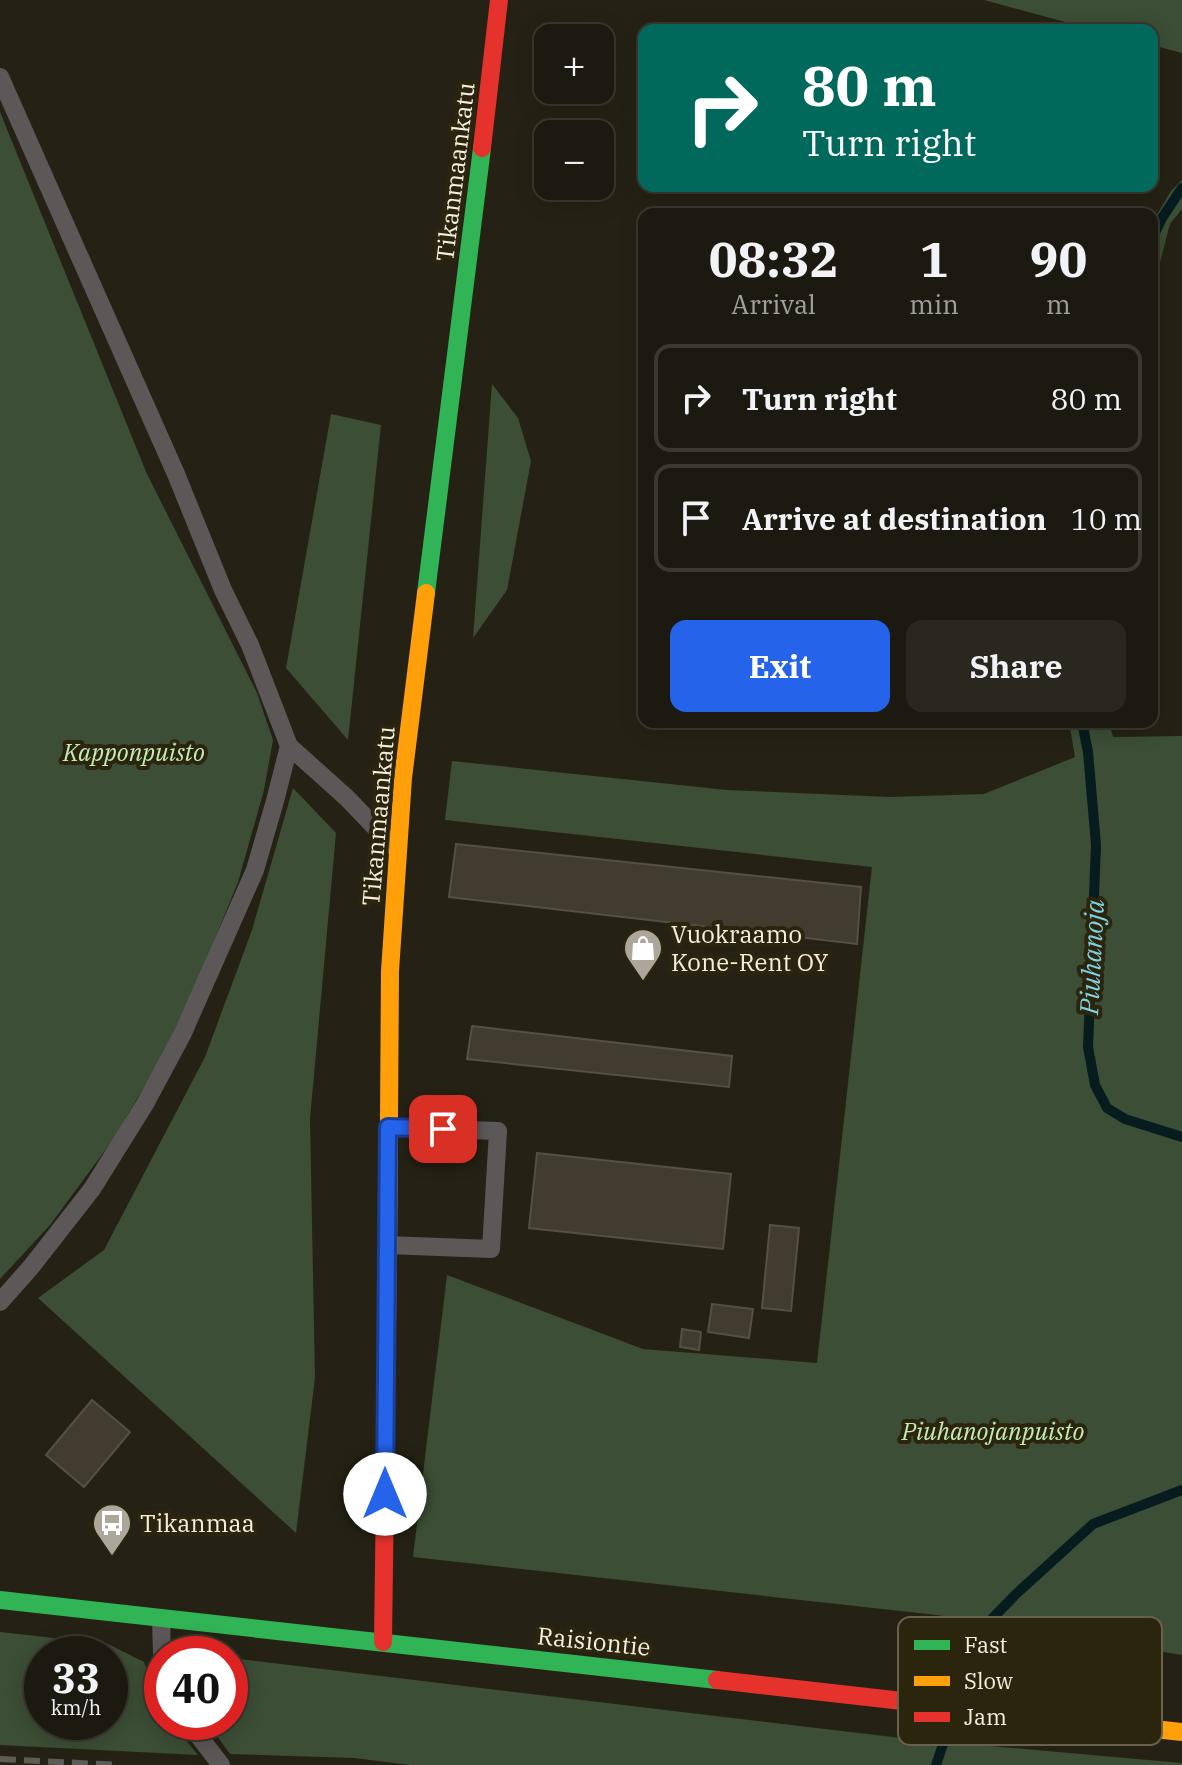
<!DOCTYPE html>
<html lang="en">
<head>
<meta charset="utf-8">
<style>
  :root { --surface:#1c1a10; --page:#29271e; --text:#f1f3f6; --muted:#a0a19f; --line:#3a3830; --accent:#2563eb }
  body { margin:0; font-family:"IBM Plex Serif",serif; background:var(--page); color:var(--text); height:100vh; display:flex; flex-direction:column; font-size:30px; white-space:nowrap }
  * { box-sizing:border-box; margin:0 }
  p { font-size:26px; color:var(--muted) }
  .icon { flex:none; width:44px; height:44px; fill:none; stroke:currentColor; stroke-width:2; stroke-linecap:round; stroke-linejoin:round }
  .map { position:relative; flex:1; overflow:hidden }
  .sheet { position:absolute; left:638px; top:208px; width:520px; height:520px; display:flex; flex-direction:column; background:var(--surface); border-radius:16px; box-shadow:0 4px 20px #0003,0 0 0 2px var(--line) }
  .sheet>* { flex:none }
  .banner { position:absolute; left:638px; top:24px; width:520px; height:168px; border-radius:16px; box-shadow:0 4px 20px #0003,0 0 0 2px var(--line); background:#00695c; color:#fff; overflow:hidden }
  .fabs { position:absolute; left:534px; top:24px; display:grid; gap:16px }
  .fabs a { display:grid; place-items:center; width:80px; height:80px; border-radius:16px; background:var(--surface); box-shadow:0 4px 20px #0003,0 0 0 2px var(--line); font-size:40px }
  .speed { position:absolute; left:24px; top:1636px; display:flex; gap:16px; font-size:40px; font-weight:700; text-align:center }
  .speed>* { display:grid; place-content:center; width:104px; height:104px; border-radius:50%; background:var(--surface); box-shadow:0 4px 20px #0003,0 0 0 2px var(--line); line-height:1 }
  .speed small { font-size:20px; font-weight:400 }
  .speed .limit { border:12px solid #d22; background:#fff; color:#111 }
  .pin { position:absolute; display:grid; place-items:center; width:68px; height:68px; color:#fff; margin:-34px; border-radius:16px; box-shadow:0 4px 12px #0006 }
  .me { position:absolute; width:88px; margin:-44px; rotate:0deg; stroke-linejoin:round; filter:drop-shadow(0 0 6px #0008) }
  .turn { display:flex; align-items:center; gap:28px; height:168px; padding:0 32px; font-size:36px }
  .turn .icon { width:104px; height:104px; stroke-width:2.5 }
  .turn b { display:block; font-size:56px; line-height:68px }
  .eta { display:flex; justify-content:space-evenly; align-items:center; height:136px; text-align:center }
  .eta b { font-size:48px; font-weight:700; line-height:56px }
  .action { display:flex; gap:16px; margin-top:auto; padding:16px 32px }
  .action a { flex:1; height:92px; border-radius:16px; background:var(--accent); color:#fff; font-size:32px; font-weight:700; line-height:92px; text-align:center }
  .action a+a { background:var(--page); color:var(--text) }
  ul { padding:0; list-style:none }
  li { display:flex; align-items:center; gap:24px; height:108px; margin:0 16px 12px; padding:0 16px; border:4px solid var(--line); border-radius:16px }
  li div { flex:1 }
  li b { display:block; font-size:30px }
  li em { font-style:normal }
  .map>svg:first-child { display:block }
  .green { fill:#3c4e35; fill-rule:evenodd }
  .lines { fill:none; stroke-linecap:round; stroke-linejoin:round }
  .stream { stroke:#061c1f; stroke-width:10 }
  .building { fill:#423b30; stroke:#554f46; stroke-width:2 }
  .lane { stroke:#5c5858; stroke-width:18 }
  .fast { stroke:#30b455; stroke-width:18 }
  .slow { stroke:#ff9f0a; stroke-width:18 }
  .jam { stroke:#e5322d; stroke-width:18 }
  .rail { stroke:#5f5b56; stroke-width:6; stroke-dasharray:16 8; stroke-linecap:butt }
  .route-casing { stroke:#184099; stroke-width:20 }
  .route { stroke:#2563eb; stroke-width:14 }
  .labels { text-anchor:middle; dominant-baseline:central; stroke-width:8; stroke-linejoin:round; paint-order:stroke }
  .street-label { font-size:24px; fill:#f4efe1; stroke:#2c250e }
  .park-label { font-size:24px; font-style:italic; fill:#c3ecb6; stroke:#2c250e }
  .poi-label { font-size:24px; fill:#f4efe1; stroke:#2c250e; text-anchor:start }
  .water-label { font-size:26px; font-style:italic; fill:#80d2e3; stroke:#2c250e }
  .key { fill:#2c250e; stroke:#68624d; stroke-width:2 }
  .key-label { font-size:22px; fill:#f4efe1 }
</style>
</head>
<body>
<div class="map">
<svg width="1182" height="1765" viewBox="0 0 1182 1765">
  <rect width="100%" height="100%" fill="#252215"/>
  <path class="green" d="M984,0H1182V53L1152,45V30H1095Z
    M0,112L147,474L257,693L273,740L264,790L238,882L202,970L163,1055L112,1141L50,1225L0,1279Z
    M1182,180V209L1170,224L1152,293V223L1171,191Z
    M492,384L518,418L531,461L507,590L473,638Z
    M331,414L381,425L348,740L286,668Z
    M1069,722H1109L1113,737L1182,736V1655L937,1615L413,1557L447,1275L643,1349L817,1363L872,867L445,820L452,761L727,790L889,797L984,794L1075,757Z
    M293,788L336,833L310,1119L315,1378L296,1533L38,1298L104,1250L205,1057L252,930Z
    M0,1632L108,1644L144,1662L162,1711V1722H171L198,1755L0,1745ZM42,1654H110V1722H42Z
    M230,1658L901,1738L1182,1763V1765H410L354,1758L230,1754L207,1722H230Z"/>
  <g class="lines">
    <path class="stream" d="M1152,239L1162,218L1182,188
      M1082,722L1088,752L1096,845L1088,1047L1095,1085L1107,1108L1125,1119L1182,1137
      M960,1696L977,1643L987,1624L1016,1594L1093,1524L1182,1490
      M936,1765L952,1718"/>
  </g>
  <path class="building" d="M456,844L861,887L857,944L449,897Z
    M472,1026L732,1056L729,1087L467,1059Z
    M537,1153L731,1174L723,1249L529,1228Z
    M770,1225L799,1228L791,1311L762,1308Z
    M712,1304L753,1309L749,1338L708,1332Z
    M682,1329L701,1332L699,1350L680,1347Z
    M92,1400L130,1432L84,1487L46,1455Z"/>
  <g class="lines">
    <path class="lane" d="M0,77L176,474L223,590L250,645L289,746L275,801L255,870L182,1035L145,1104L92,1189L31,1267L0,1302
      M289,746L347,798L393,846
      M387,1245L491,1249L498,1131L388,1127
      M161,1618L162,1654
      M188,1722L221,1765"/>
    <path class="fast" d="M426,593L482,148
      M0,1600L717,1680"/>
    <path class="slow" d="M388,1264L390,971L403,778L426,593
      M982,1710L1182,1732"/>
    <path class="jam" d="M482,148L499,0
      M383,1642L388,1264
      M717,1680L982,1710"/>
    <path class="rail" d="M0,1759L120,1765"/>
  </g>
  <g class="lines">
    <g class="route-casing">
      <path id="route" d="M385,1494L388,1127L443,1129"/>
    </g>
    <use href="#route" class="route"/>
  </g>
  <defs>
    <g id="shop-pin" transform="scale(2)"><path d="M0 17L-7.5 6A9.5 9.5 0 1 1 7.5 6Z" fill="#aca79a" stroke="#2c250e"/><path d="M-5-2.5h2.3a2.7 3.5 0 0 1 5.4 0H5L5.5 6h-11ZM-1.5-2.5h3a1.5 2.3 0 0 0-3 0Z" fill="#fff"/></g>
    <g id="bus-pin" transform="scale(2)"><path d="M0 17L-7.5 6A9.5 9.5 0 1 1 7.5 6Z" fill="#aca79a" stroke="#2c250e"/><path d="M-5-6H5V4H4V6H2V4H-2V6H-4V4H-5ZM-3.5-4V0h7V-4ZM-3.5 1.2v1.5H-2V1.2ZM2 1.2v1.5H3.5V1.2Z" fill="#fff"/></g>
  </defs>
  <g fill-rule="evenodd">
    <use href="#shop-pin" x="643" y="948"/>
    <use href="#bus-pin" x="112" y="1523"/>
  </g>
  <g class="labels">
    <g class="street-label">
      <text transform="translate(455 172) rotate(-83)">Tikanmaankatu</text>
      <text transform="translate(378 816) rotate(-85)">Tikanmaankatu</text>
      <text transform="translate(594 1641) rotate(6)">Raisiontie</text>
    </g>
    <g class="park-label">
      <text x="134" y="752">Kapponpuisto</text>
      <text x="993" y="1431">Piuhanojanpuisto</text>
    </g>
    <g class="poi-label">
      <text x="671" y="934">Vuokraamo<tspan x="671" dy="28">Kone-Rent OY</tspan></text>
      <text x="140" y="1523">Tikanmaa</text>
    </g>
    <g class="water-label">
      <text transform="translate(1091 957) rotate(-87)">Piuhanoja</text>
    </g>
  </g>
  <rect x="898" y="1617" width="264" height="128" rx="12" class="key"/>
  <rect x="914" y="1640" width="36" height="10" fill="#30b455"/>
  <rect x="914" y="1676" width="36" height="10" fill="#ff9f0a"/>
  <rect x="914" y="1712" width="36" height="10" fill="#e5322d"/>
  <g class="key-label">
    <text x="964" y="1653">Fast</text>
    <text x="964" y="1689">Slow</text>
    <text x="964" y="1725">Jam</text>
  </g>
</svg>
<div class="fabs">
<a>+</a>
<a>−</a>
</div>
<div class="speed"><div>33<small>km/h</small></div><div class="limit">40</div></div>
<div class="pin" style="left:443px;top:1129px;background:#d93025"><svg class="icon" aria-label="arrive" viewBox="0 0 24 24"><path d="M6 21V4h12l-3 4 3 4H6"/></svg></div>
<svg class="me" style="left:385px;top:1494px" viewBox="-20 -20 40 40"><circle r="19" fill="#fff"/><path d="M0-13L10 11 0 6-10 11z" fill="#2563eb"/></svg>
<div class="banner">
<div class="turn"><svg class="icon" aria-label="right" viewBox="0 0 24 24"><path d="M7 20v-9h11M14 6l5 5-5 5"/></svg><div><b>80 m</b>Turn right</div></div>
</div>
<section class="sheet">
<div class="eta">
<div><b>08:32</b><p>Arrival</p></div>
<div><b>1</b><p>min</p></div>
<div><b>90</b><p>m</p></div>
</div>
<ul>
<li><svg class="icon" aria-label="right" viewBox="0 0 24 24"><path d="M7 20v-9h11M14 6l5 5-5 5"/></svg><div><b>Turn right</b></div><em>80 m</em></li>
<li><svg class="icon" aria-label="arrive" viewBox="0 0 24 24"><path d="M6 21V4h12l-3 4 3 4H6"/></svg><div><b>Arrive at destination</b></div><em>10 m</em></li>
</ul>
<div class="action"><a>Exit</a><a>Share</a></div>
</section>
</div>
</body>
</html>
